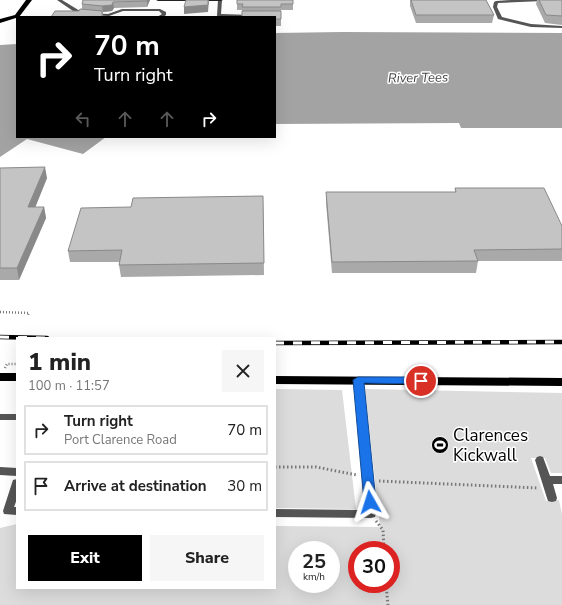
<!DOCTYPE html>
<html lang="en">
<head>
<meta charset="utf-8">
<style>
  :root { --surface:#fff; --page:#f6f6f6; --text:#222; --muted:#767676; --line:#e0e0e0; --accent:#000 }
  body { margin:0; font-family:"Nunito Sans",sans-serif; background:var(--page); color:var(--text); height:100vh; display:flex; flex-direction:column; font-size:15px; white-space:nowrap }
  * { box-sizing:border-box; margin:0 }
  p { font-size:13px; color:var(--muted) }
  .icon { flex:none; width:22px; height:22px; fill:none; stroke:currentColor; stroke-width:2; stroke-linecap:round; stroke-linejoin:round }
  .map { position:relative; flex:1; overflow:hidden }
  .panel { position:absolute; left:16px; top:337px; width:260px; height:252px; display:flex; flex-direction:column; background:var(--surface); border-radius:0px; box-shadow:0 4px 16px #0002 }
  .panel>* { flex:none }
  .hud { position:absolute; left:16px; top:16px; width:260px; height:122px; border-radius:0px; box-shadow:0 4px 16px #0002; background:#000; color:#fff; overflow:hidden }
  .speed { position:absolute; left:288px; top:541px; display:flex; gap:8px; font-size:20px; font-weight:700; text-align:center }
  .speed>* { display:grid; place-content:center; width:52px; height:52px; border-radius:50%; background:var(--surface); box-shadow:0 4px 16px #0002; line-height:1 }
  .speed small { font-size:10px; font-weight:400 }
  .speed .limit { border:6px solid #d22; background:#fff; color:#111 }
  .pin { position:absolute; display:grid; place-items:center; width:34px; height:34px; color:#fff; margin:-17px; border:2px solid #fff; border-radius:50%; box-shadow:0 1px 4px #0007 }
  .me { position:absolute; width:44px; margin:-22px; rotate:354deg; stroke-linejoin:round; filter:drop-shadow(0 0 3px #0008) }
  .turn { display:flex; align-items:center; gap:14px; height:84px; padding:0 12px; font-size:18px }
  .turn .icon { width:52px; height:52px; stroke-width:2.5 }
  .turn b { display:block; font-size:28px; line-height:34px }
  .lanes { display:flex; align-items:center; height:38px; padding:0 12px; background:#0003; justify-content:center; gap:20px; direction:ltr }
  .lanes .off { opacity:.35 }
  .round { display:grid; place-items:center; flex:none; width:42px; height:42px; border-radius:0px; background:var(--page) }
  .overview { display:flex; align-items:center; justify-content:space-between; height:68px; padding:0 12px }
  h1 { font-size:24px; font-weight:800; line-height:30px }
  .action { display:flex; gap:8px; margin-top:auto; padding:8px 12px }
  .action a { flex:1; height:46px; border-radius:0px; background:var(--accent); color:#fff; font-size:16px; font-weight:800; line-height:46px; text-align:center }
  .action a+a { background:var(--page); color:var(--text) }
  ul { padding:0; list-style:none }
  li { display:flex; align-items:center; gap:12px; height:50px; margin:0 8px 6px; padding:0 4px; border:2px solid var(--line); border-radius:0px }
  li div { flex:1 }
  li b { display:block; font-size:15px }
  li em { font-style:normal }
  .map>svg:first-child { display:block }
  .green { fill:#dcdcdc; fill-rule:evenodd }
  .water { fill:#a3a3a3 }
  .lines { fill:none; stroke-linecap:round; stroke-linejoin:round }
  .path-far1 { stroke:#777; stroke-width:2.5; stroke-dasharray:1 2; stroke-linecap:butt }
  .path { stroke:#777; stroke-width:3; stroke-dasharray:1.5 2.5; stroke-linecap:butt }
  .lane { fill:#555; fill-rule:evenodd }
  .street { fill:#555; fill-rule:evenodd }
  .secondary { fill:#222; fill-rule:evenodd }
  .primary { fill:#000; fill-rule:evenodd }
  .rail-casing { stroke:#000; stroke-width:4.5 }
  .rail { stroke:#fff; stroke-width:3; stroke-dasharray:9; stroke-linecap:butt }
  .wall { fill:#a9a9a9 }
  .shaded-wall { fill:#898989 }
  .building { fill:#c4c4c4; stroke:#898989 }
  .route { fill:#1a73e8; stroke:#114b97 }
  .labels { text-anchor:middle; dominant-baseline:central; stroke-width:3; stroke-linejoin:round; paint-order:stroke }
  .far-water-label { font-size:13px; font-style:italic; fill:#444; stroke:#fff }
  .near-poi-label { font-size:17px; fill:#000; stroke:#fff; text-anchor:start }
</style>
</head>
<body>
<div class="map">
<svg width="562" height="605" viewBox="0 0 562 605">
  <rect width="100%" height="100%" fill="#fff"/>
  <path class="green" d="M275,389L342,390L356,509L275,508Z
    M365,389L562,393V473H551L545,458H531L546,501L559,500L562,514V605H0V528L17,524V588H275V526L380,527ZM297,550H331V584H297ZM357,550H391V584H357Z"/>
  <path class="water" d="M342,32L562,33V128H461L459,123L275,124V33Z
    M17,44V137H106L83,154L27,139L0,157V45Z"/>
  <g class="lines">
    <path class="path-far1" d="M0,312L29,313L28,315
      M5,368L7,364H17"/>
    <path class="path" d="M275,467H316L357,475
      M379,481L538,488
      M376,521L383,530L384,550
      M386,584L388,605"/>
    <path class="lane" d="M57,0H62L80,11L87,13L108,14L122,9H160L166,12V15L163,17H157L162,14L159,11H123L109,16L87,15L76,13Z
      M218,0H222L221,14L252,15L254,16L222,17L217,16Z
      M511,0H545L543,1L498,3L497,7L502,17L531,24L562,26V28L531,27L498,19L493,7L494,2L496,1Z
      M0,414H17V420H0Z"/>
    <path class="street" d="M358,377L361,378L362,380L376,514L375,517L371,518L275,517V509L365,510L354,380L355,378Z
      M540,456L543,457L550,476H562V484H553L557,498L556,501L552,502L548,501L547,498L535,460L537,457Z
      M0,467L17,468V476L0,475Z
      M17,479V499L14,507H17V515L4,514L3,511L12,483L13,480Z"/>
    <path class="secondary" d="M156,0H223L221,1H158Z"/>
    <path class="primary" d="M26,0H32L19,17L0,23V19L15,15Z
      M0,373H17V381H0Z
      M275,376L562,378V386L275,384Z"/>
    <g class="rail-casing">
      <path id="rail" d="M0,337L47,338
        M275,343L562,342"/>
    </g>
    <use href="#rail" class="rail"/>
  </g>
  <path class="wall" d="M83,0H150L147,7L114,8L112,11L103,12V17L79,11L82,10V4Z
    M293,0V10H281V26H275V17L242,11V10H237V4Z
    M410,0H486L494,15L492,23H416L410,6Z
    M537,0H562V25L545,23L536,4Z
    M0,168L47,178L35,207H44L46,218L19,280H0Z
    M455,188L562,226V261H478L476,273H332L326,203V192H455Z
    M263,196L264,275L121,277L119,265L120,262H70L68,251L131,207Z"/>
  <path class="shaded-wall" d="M147,0H150L147,7Z
    M209,0L208,12L184,14V7Z
    M113,2L114,8L112,11L103,12L102,6Z
    M45,167L47,178L31,218L28,207Z
    M44,207L46,218L19,280L17,268Z"/>
  <path class="building" d="M83,0H147V1L113,2L112,5L102,6L82,4Z
    M186,0H208V5L184,7Z
    M237,0H293V4H281V7H242L243,4H237Z
    M411,0H486L494,15H416Z
    M539,0H562V16L546,15Z
    M80,9L102,11V17H51L55,11H79Z
    M242,11H281V19H275V17H242Z
    M45,167L28,207H44L17,268H0V168Z
    M455,188H544L562,226V249L474,250L478,261L332,262L326,192H456Z
    M263,196L264,263L119,265L122,250L68,251L81,208L131,207L133,198Z"/>
  <path class="route" d="M358,377H421L426,381L421,384L364,383L376,502L374,505L370,507L366,505L364,502L353,380Z"/>
  <defs>
    <g id="stadium-disc" transform="scale(0.9)"><circle r="9.5" fill="#000" stroke="#fff"/><path d="M0-5a6.5 5 0 1 0 0 10a6.5 5 0 1 0 0-10ZM-3.5-1.8h7v3.6h-7Z" fill="#fff"/></g>
  </defs>
  <g fill-rule="evenodd">
    <use href="#stadium-disc" x="440" y="445"/>
  </g>
  <g class="labels">
    <g class="far-water-label">
      <text transform="translate(418 78) rotate(-1)">River Tees</text>
    </g>
    <g class="near-poi-label">
      <text x="453" y="435">Clarences<tspan x="453" dy="20">Kickwall</tspan></text>
    </g>
  </g>
</svg>
<div class="speed"><div>25<small>km/h</small></div><div class="limit">30</div></div>
<div class="pin" style="left:421px;top:381px;background:#d93025"><svg class="icon" aria-label="arrive" viewBox="0 0 24 24"><path d="M6 21V4h12l-3 4 3 4H6"/></svg></div>
<svg class="me" style="left:370px;top:502px" viewBox="-20 -20 40 40"><path d="M0-17L14 15 0 8-14 15z" fill="#1a73e8" stroke="#fff" stroke-width="4"/></svg>
<div class="hud">
<div class="turn"><svg class="icon" aria-label="right" viewBox="0 0 24 24"><path d="M7 20v-9h11M14 6l5 5-5 5"/></svg><div><b>70 m</b>Turn right</div></div>
<div class="lanes"><svg class="icon off" aria-label="left" viewBox="0 0 24 24"><path d="M17 20v-9H6M10 6l-5 5 5 5"/></svg><svg class="icon off" aria-label="ahead" viewBox="0 0 24 24"><path d="M12 20V5M6 11l6-6 6 6"/></svg><svg class="icon off" aria-label="ahead" viewBox="0 0 24 24"><path d="M12 20V5M6 11l6-6 6 6"/></svg><svg class="icon" aria-label="right" viewBox="0 0 24 24"><path d="M7 20v-9h11M14 6l5 5-5 5"/></svg></div>
</div>
<section class="panel">
<div class="overview"><div><h1>1 min</h1><p>100 m · 11:57</p></div><a class="round"><svg class="icon" aria-label="close" viewBox="0 0 24 24"><path d="M6 6l12 12M18 6L6 18"/></svg></a></div>
<ul>
<li><svg class="icon" aria-label="right" viewBox="0 0 24 24"><path d="M7 20v-9h11M14 6l5 5-5 5"/></svg><div><b>Turn right</b><p>Port Clarence Road</p></div><em>70 m</em></li>
<li><svg class="icon" aria-label="arrive" viewBox="0 0 24 24"><path d="M6 21V4h12l-3 4 3 4H6"/></svg><div><b>Arrive at destination</b></div><em>30 m</em></li>
</ul>
<div class="action"><a>Exit</a><a>Share</a></div>
</section>
</div>
</body>
</html>
